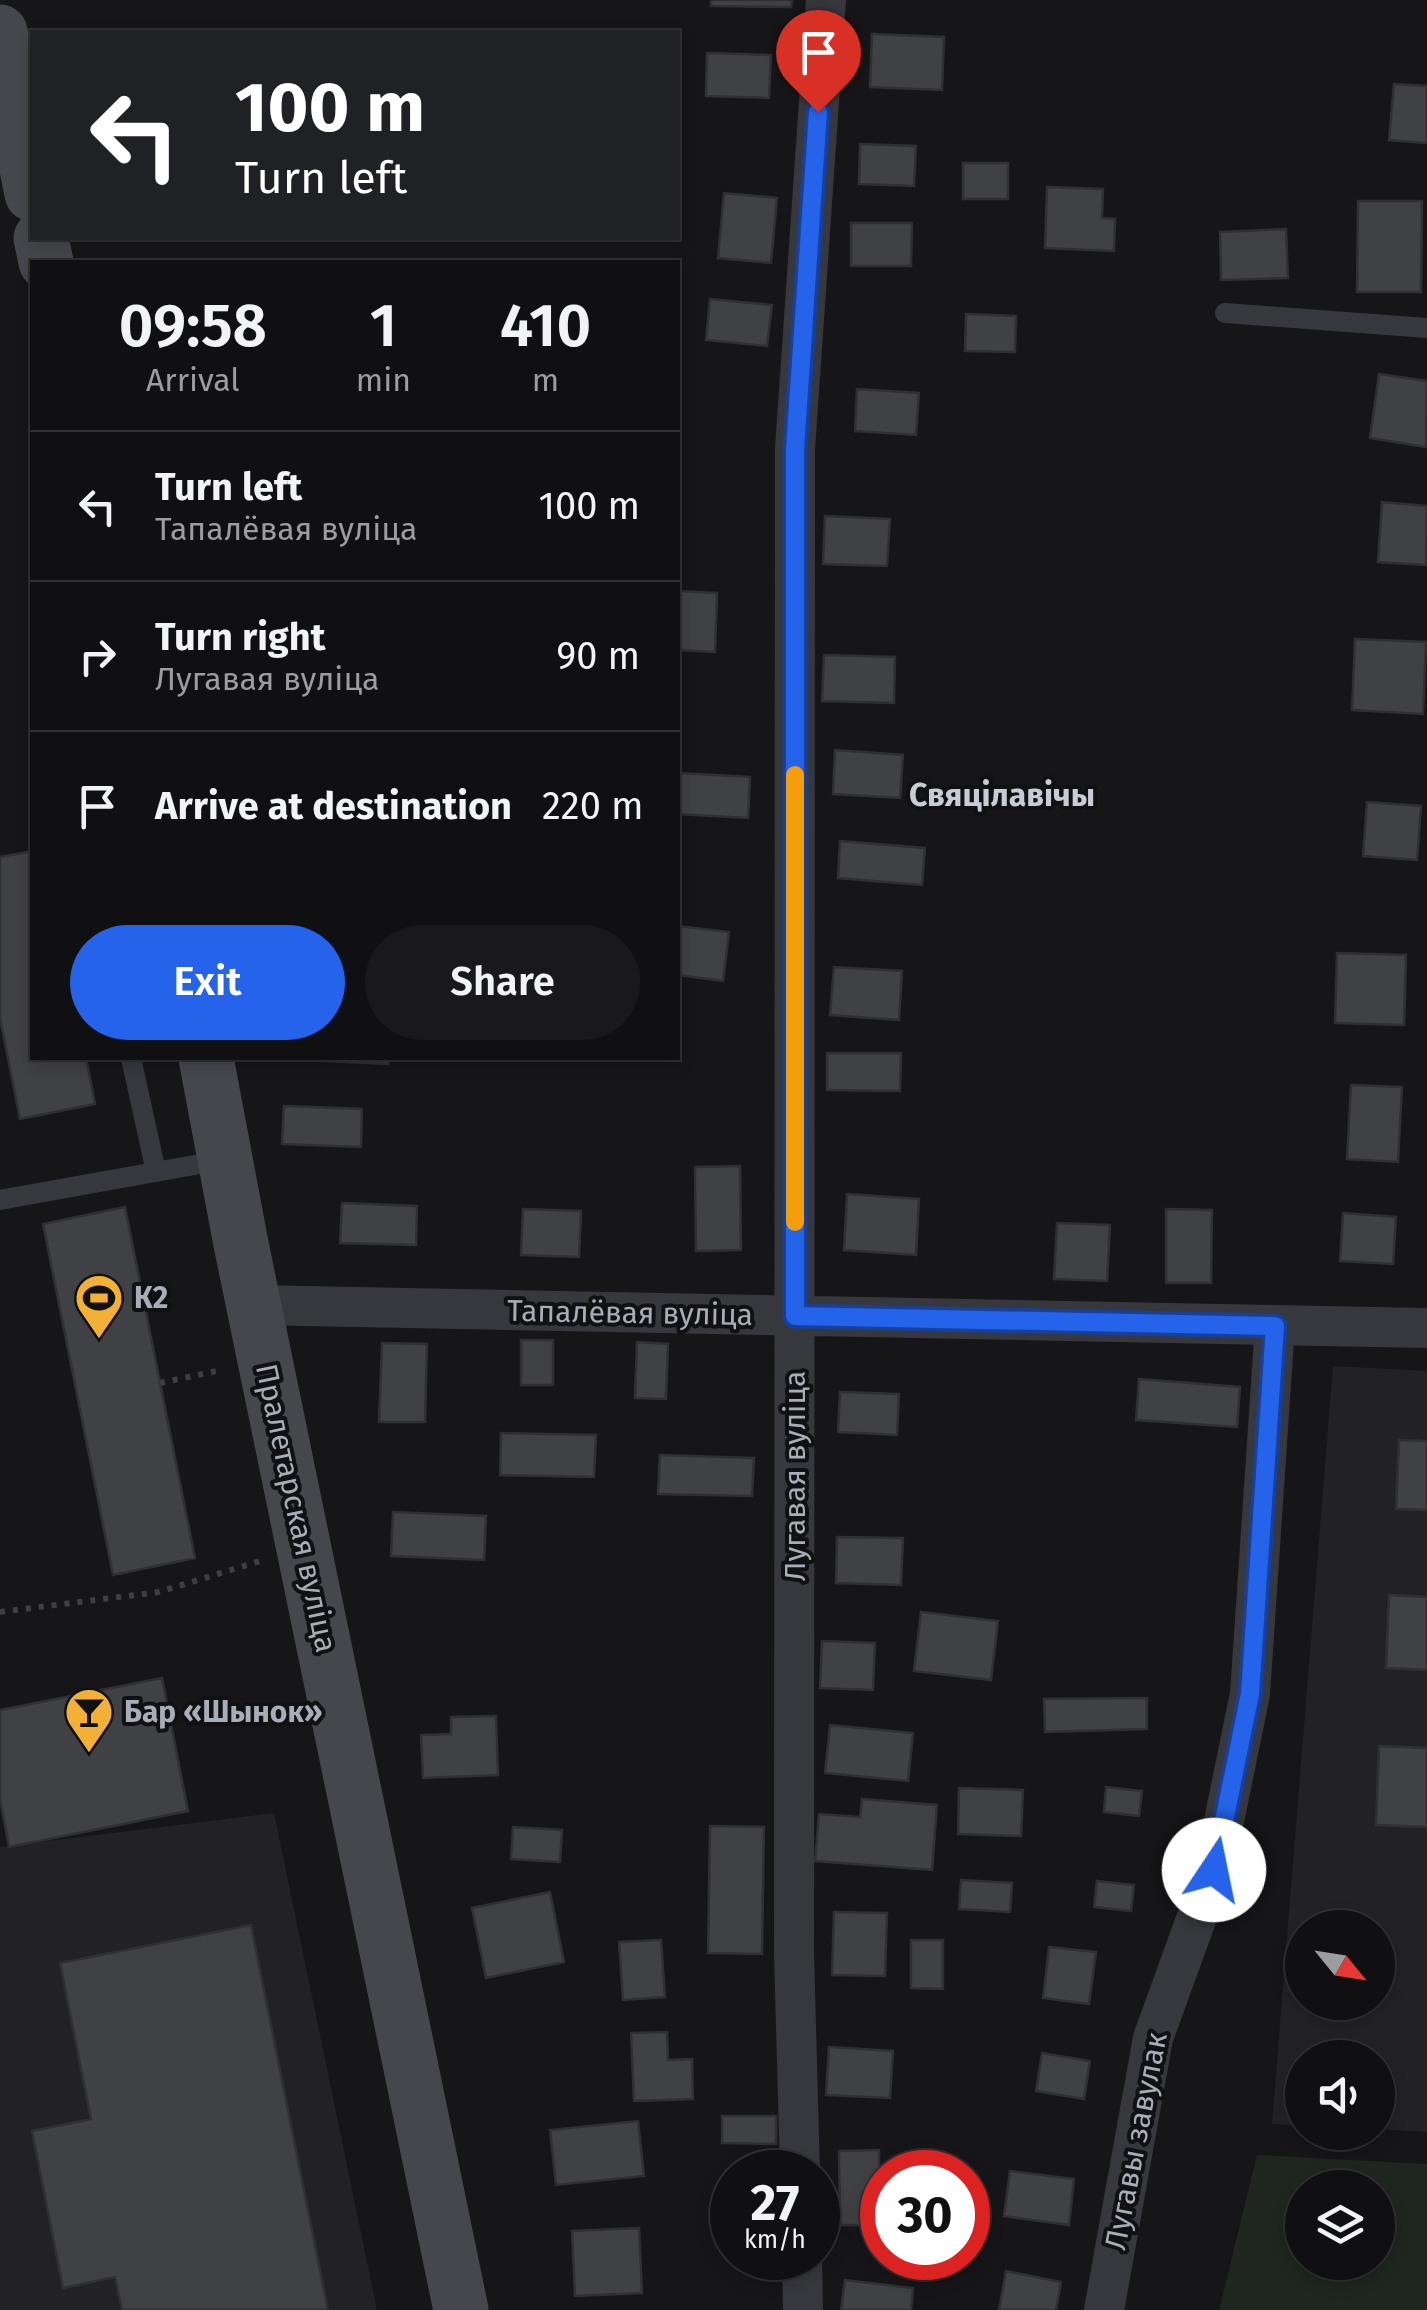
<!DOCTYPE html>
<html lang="en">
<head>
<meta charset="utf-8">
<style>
  :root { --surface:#101012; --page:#19191b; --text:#f1f3f6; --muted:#9c9d9f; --line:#303032; --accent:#2563eb }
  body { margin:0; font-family:"Fira Sans",sans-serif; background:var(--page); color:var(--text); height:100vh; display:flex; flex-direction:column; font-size:38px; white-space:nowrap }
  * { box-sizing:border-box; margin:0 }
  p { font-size:32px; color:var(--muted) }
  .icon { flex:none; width:55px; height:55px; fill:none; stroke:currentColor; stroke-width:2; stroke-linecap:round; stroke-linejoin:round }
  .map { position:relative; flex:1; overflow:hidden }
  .side { position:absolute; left:30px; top:260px; width:650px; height:800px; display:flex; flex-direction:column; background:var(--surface); border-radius:0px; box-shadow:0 5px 15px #0003,0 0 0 2px var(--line) }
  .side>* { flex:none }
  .banner { position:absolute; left:30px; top:30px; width:650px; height:210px; border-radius:0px; box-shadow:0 5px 15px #0003,0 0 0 2px var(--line); background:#202124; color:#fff; overflow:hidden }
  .needle { width:65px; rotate:120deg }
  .controls { position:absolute; left:1285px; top:1910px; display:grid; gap:20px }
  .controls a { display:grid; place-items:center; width:110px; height:110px; border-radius:50%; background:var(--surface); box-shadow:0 5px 15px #0003,0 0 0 2px var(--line); font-size:50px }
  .speed { position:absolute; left:710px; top:2150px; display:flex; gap:20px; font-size:50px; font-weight:700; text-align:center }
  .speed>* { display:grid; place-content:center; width:130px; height:130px; border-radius:50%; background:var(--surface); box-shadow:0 5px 15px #0003,0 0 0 2px var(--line); line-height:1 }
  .speed small { font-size:25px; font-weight:400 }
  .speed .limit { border:15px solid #d22; background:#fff; color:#111 }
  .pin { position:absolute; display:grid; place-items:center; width:85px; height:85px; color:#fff; margin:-102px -42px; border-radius:50% 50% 50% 0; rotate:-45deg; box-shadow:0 0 10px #0007 }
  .pin .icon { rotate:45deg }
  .me { position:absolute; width:110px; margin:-55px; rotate:11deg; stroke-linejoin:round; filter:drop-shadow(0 0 8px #0008) }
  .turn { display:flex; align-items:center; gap:35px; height:210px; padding:0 40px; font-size:45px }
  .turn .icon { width:130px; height:130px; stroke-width:2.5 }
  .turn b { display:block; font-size:70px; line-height:85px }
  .eta { display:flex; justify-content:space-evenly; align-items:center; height:170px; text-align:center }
  .eta b { font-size:60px; font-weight:600; line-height:70px }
  .action { display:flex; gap:20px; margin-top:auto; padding:20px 40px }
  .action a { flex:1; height:115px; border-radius:60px; background:var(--accent); color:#fff; font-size:40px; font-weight:600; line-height:115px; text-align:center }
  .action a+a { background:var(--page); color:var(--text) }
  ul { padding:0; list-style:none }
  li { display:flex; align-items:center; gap:30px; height:150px; padding:0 40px; border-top:2px solid var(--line) }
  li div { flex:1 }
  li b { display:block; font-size:38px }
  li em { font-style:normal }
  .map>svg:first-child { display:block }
  .built { fill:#222225; fill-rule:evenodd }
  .green { fill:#1e261f; fill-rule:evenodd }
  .building { fill:#404145; stroke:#303034; stroke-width:2.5 }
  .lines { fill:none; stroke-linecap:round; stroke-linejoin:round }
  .path { stroke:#3d3f44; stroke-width:6; stroke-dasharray:5 8; stroke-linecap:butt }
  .lane { stroke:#37383d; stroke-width:20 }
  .street { stroke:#37383d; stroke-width:40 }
  .secondary { stroke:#45474d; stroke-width:55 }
  .route-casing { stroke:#184099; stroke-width:25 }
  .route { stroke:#2563eb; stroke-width:18 }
  .slow { stroke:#f59e0b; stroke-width:18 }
  .labels { text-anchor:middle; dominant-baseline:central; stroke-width:8; stroke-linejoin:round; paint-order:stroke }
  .poi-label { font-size:30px; font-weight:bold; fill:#a8adb8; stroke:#111113; text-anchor:start }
  .street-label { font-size:30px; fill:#a8adb8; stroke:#111113 }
  .neighbourhood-label { font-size:32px; font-weight:bold; fill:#c9ccd4; stroke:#111113 }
</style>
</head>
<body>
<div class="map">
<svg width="1427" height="2310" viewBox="0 0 1427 2310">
  <rect width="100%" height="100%" fill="#161618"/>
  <path class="built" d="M1333,1366L1427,1371V2132L1378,2129V2058H1302V2126L1272,2124ZM1302,1928H1378V2002H1302Z
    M274,1813L377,2310H0V1847Z"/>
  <path class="green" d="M1257,2155L1427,2164V2310H1219ZM1302,2188H1378V2262H1302Z"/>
  <path class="building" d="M711,0H792L791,7L711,6Z
    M872,34L944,37L942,90L870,87Z
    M707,53L771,55L769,98L706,96Z
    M1394,84L1427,86V143L1389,140Z
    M860,144L916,146L914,186L859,184Z
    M963,163H1008V199H963Z
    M1047,187L1103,189L1102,218L1115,219L1114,251L1045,248Z
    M724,193L777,198L771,263L718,258Z
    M1358,201H1422L1421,292H1357Z
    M851,223H912L911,266H851Z
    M1286,229L1288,278L1221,280L1220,232Z
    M710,299L772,305L767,346L706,340Z
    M966,314L1016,316L1015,352L965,351Z
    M1379,374L1427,381L1426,447L1370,438Z
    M857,389L919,393L916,435L855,431Z
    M1382,502L1427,506L1426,565L1378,562Z
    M825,516L890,519L887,566L823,564Z
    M678,591L717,593L715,652L678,650Z
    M1355,639L1426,642L1423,714L1352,710Z
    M824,655L895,657L894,703L822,701Z
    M835,750L903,755L900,798L833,794Z
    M679,773L750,777L748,818L678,814Z
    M1367,802L1421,806L1417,860L1363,856Z
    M840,841L925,848L922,885L838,878Z
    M32,851V1058H86L95,1104L20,1119L0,1018V857Z
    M678,926L729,932L723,981L678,975Z
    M1337,953L1406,955L1404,1025L1335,1023Z
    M834,967L902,971L899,1020L830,1015Z
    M827,1053H901L900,1091L827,1090Z
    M261,1058H388V1064Z
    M1351,1085L1402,1087L1398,1162L1347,1159Z
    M284,1106L362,1109L361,1147L282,1144Z
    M740,1166L741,1250L696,1251L695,1167Z
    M847,1194L919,1199L916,1255L844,1250Z
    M342,1203L417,1206L416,1245L340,1243Z
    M125,1207L195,1558L113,1575L43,1224Z
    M523,1209L581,1211L579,1257L521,1255Z
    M1166,1209L1212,1210L1211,1283H1166Z
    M1343,1213L1396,1217L1393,1264L1340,1261Z
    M1057,1223L1110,1225L1107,1281L1054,1279Z
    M521,1340H553V1385H521Z
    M637,1342L668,1344L666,1399L635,1398Z
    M382,1343L427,1344L425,1422H379Z
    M1139,1379L1240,1387L1237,1427L1136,1420Z
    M840,1392L899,1394L897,1435L838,1432Z
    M501,1433L596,1435L594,1477L500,1475Z
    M1399,1440L1427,1441V1510L1396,1509Z
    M660,1455L754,1458L752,1496L658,1494Z
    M393,1512L486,1516L484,1560L391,1556Z
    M837,1537L903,1538L901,1585L836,1583Z
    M1389,1595L1427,1597V1670L1386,1668Z
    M921,1612L998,1621L991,1680L914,1671Z
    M822,1641L875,1643L873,1690L820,1688Z
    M162,1678L188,1811L9,1847L0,1799V1710Z
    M1147,1698V1729L1045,1732L1044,1699Z
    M496,1716L498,1775L423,1778L421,1735L451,1734V1717Z
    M830,1725L913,1733L908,1781L825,1773Z
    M1379,1746L1427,1748V1827L1376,1825Z
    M1106,1787L1142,1791L1139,1816L1104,1812Z
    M959,1788L1023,1790L1021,1836L958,1834Z
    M862,1799L937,1805L932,1870L815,1861L819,1814L860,1817Z
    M710,1826L764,1827L762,1954L708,1953Z
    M513,1827L562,1830L560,1862L511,1859Z
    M961,1880L1012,1883L1010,1912L959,1909Z
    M1097,1881L1134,1885L1131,1911L1094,1907Z
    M550,1892L564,1962L486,1978L472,1908Z
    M834,1912L887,1913L885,1976L832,1975Z
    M251,1925L328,2310H122L115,2277L63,2288L32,2131L91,2119L60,1963Z
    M661,1940L665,1997L623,2000L619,1942Z
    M911,1940H943V1989L911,1988Z
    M1049,1947L1096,1952L1089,2004L1043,1998Z
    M667,2032L668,2060L692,2059L693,2099L634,2101L631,2033Z
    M829,2047L893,2051L890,2098L826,2095Z
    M1042,2053L1090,2061L1084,2099L1036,2091Z
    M722,2116H776V2144L722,2143Z
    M638,2121L644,2176L556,2185L550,2130Z
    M879,2150V2225H840L839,2151Z
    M1010,2171L1074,2179L1069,2225L1004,2216Z
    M639,2228L642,2293L575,2296L572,2231Z
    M1006,2271L1061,2282L1056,2310H999Z
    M845,2280L913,2288L911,2310H841Z"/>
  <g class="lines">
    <path class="path" d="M160,1383L221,1370
      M0,1612L159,1592L260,1561"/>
    <path class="lane" d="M1225,313L1427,328
      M131,1058L156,1172
      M0,1200L200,1164L223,1156"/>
    <path class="street" d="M254,1305L1427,1328
      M800,2172L794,1954L795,449L826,0
      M802,2258L803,2310
      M1104,2310L1153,2038L1214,1870L1250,1694L1275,1325"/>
    <path class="secondary" d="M0,32L32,194
      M41,238L46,262
      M206,1058L241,1244L461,2310"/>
  </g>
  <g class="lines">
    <g class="route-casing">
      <path id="route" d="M818,112L795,449V1316L1275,1326L1250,1694L1214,1870"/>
    </g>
    <use href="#route" class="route"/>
    <path class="slow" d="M795,1222V775"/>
  </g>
  <defs>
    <g id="stadium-pin" transform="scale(2.5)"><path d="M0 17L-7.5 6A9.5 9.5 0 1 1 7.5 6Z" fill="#f2b134" stroke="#111113"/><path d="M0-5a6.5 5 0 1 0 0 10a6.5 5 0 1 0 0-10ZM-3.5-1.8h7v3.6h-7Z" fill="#111"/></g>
    <g id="bar-pin" transform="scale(2.5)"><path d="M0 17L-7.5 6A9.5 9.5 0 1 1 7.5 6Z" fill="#f2b134" stroke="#111113"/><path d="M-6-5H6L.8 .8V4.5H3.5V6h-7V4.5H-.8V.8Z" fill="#111"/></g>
  </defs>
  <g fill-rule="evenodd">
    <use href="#stadium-pin" x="99" y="1298"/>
    <use href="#bar-pin" x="89" y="1712"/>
  </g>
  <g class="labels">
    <g class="poi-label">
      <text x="134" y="1298">К2</text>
      <text x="124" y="1712">Бар «Шынок»</text>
    </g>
    <g class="street-label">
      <text transform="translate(630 1313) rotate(1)">Тапалёвая вуліца</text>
      <text transform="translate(795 1476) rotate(-90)">Лугавая вуліца</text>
      <text transform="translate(296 1508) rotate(78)">Пралетарская вуліца</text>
      <text transform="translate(1136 2141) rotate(-79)">Лугавы завулак</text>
    </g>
    <g class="neighbourhood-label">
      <text x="1002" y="795">Свяцілавічы</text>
    </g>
  </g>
</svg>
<div class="controls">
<a><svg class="needle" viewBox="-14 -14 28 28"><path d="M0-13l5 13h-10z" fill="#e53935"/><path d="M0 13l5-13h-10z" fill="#9c9d9f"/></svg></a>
<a><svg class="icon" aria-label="sound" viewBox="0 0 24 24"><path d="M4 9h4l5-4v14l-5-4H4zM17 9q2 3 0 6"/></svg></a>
<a><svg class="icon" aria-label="layers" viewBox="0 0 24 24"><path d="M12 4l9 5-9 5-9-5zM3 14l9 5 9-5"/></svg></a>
</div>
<div class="speed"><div>27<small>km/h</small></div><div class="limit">30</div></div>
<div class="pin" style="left:818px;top:112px;background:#d93025"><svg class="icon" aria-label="arrive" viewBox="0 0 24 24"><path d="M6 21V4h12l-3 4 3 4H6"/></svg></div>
<svg class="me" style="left:1214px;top:1870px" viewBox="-20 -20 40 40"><circle r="19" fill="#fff"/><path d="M0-13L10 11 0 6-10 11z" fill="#2563eb"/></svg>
<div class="banner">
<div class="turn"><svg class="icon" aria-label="left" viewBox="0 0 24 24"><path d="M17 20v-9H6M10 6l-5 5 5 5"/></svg><div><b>100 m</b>Turn left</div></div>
</div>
<section class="side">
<div class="eta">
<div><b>09:58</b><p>Arrival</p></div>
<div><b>1</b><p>min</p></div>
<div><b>410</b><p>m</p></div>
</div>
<ul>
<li><svg class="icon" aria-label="left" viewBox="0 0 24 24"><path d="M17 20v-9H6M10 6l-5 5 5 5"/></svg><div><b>Turn left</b><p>Тапалёвая вуліца</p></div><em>100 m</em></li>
<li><svg class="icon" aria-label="right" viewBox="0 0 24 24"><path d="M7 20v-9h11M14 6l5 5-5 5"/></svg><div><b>Turn right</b><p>Лугавая вуліца</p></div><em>90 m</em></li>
<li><svg class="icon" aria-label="arrive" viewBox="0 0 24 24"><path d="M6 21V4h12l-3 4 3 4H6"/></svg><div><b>Arrive at destination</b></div><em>220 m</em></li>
</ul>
<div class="action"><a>Exit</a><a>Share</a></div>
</section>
</div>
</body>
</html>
